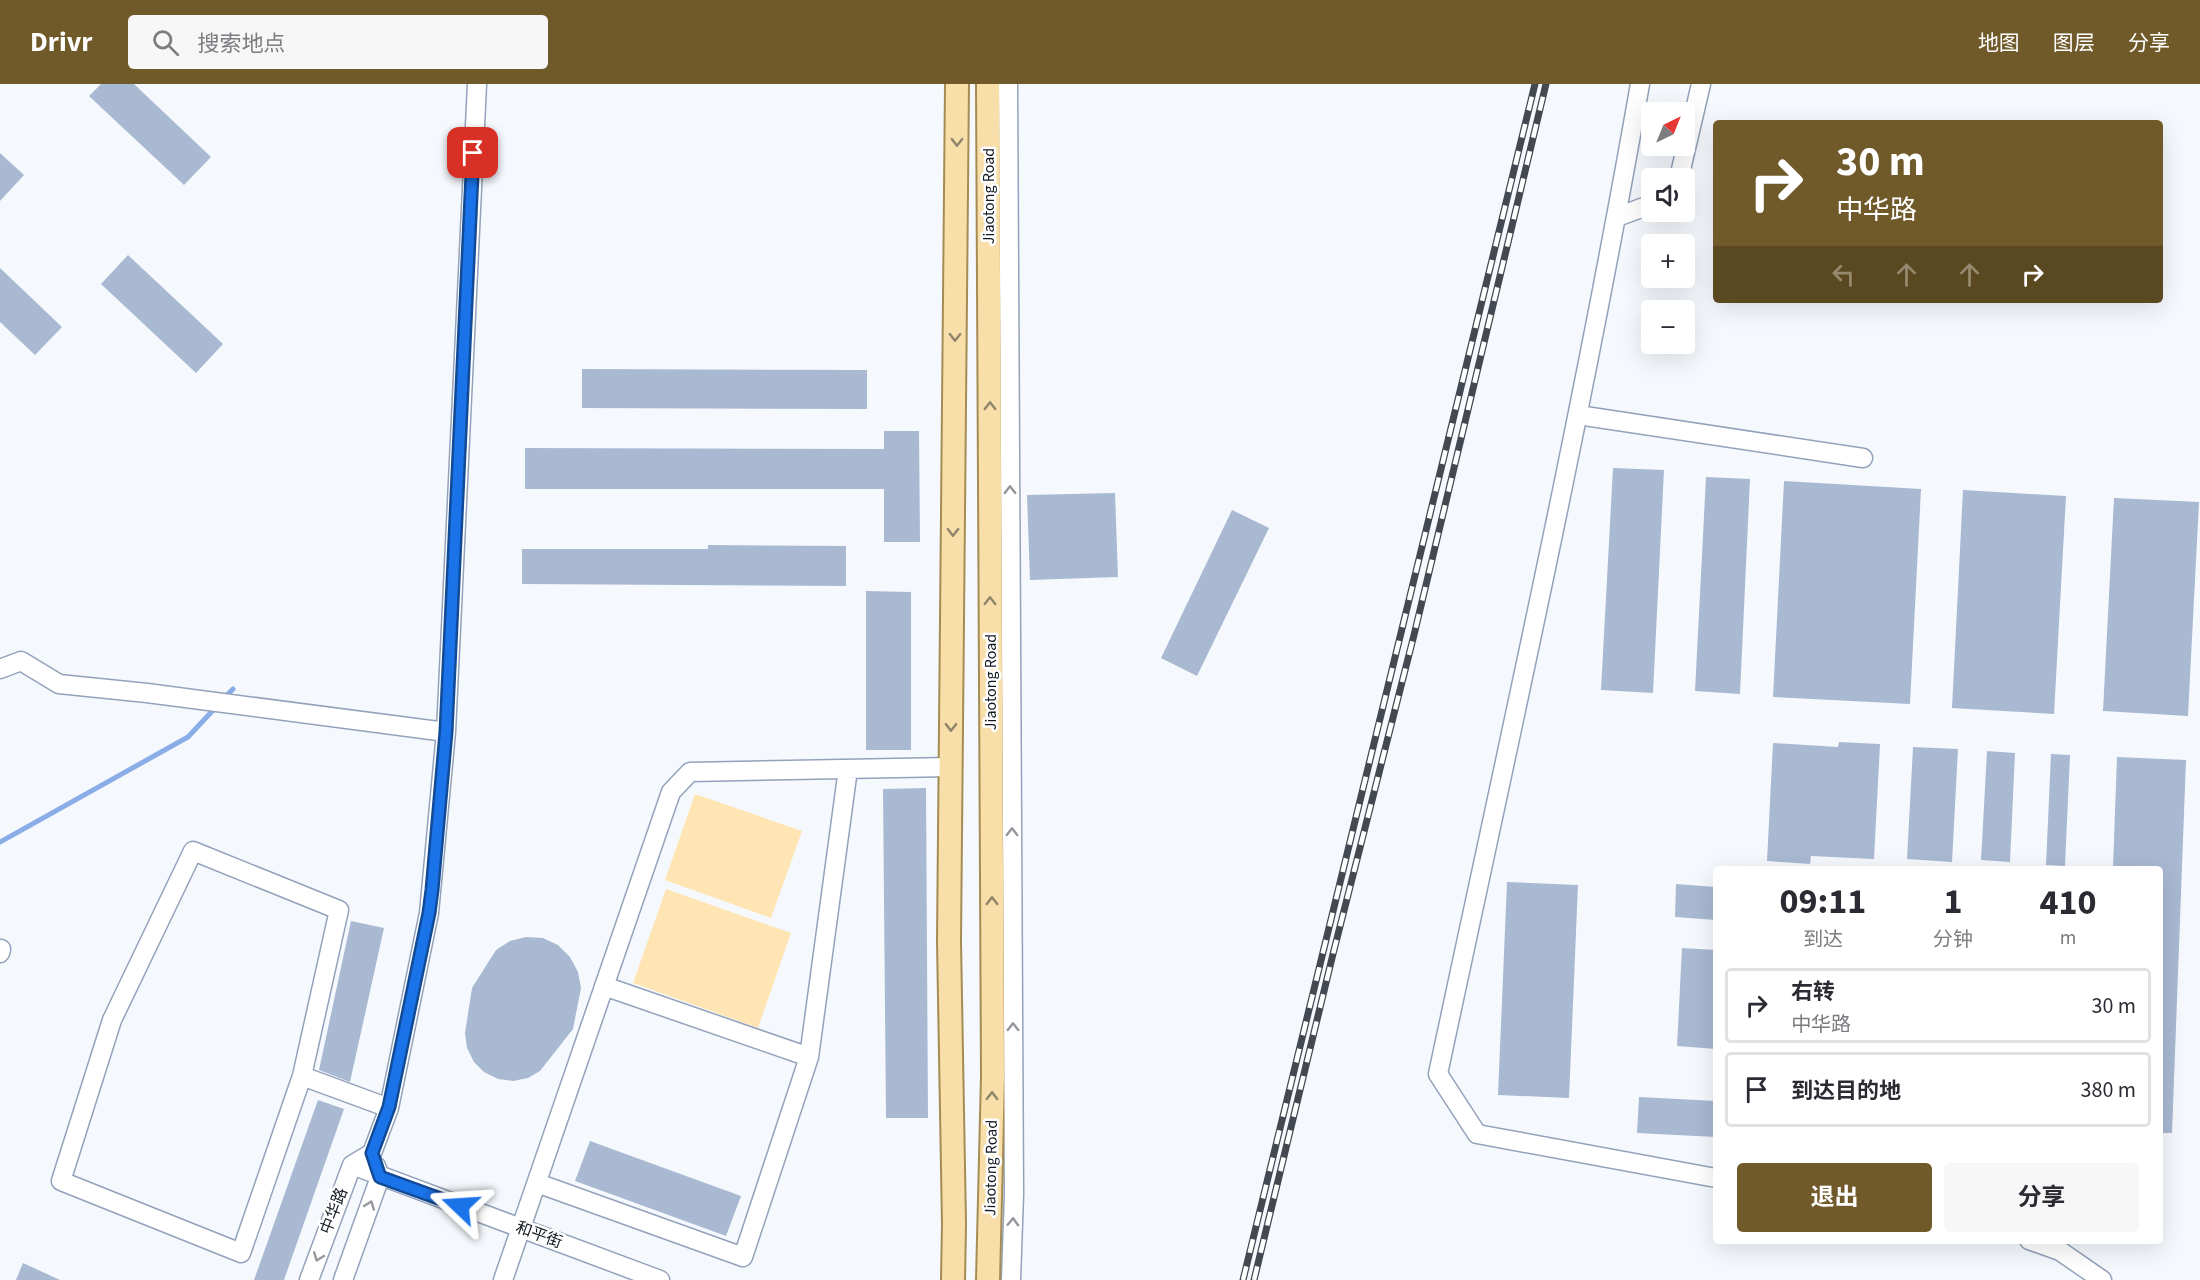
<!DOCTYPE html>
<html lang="zh">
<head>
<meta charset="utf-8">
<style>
  :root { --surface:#fff; --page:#f7f7f7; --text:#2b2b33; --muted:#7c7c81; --line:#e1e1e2; --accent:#715a2a }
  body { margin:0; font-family:"Source Sans 3","Noto Sans SC",sans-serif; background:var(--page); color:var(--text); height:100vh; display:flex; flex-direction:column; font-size:22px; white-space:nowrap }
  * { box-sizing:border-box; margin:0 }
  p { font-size:20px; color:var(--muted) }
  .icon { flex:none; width:33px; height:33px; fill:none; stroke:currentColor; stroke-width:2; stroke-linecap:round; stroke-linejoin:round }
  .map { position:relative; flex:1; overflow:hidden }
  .side { position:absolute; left:1713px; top:782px; width:450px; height:378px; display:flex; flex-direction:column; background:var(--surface); border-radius:6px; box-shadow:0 6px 24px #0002 }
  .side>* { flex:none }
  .top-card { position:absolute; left:1713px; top:36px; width:450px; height:183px; border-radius:6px; box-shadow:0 6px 24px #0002; background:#715a2a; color:#fff; overflow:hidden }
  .needle { width:39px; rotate:43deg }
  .fabs { position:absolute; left:1641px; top:18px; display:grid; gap:12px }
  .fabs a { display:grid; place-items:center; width:54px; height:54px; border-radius:6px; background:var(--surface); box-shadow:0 6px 24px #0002; font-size:30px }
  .pin { position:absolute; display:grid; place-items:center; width:51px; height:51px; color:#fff; margin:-26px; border-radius:12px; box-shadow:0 3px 9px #0006 }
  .me { position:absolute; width:66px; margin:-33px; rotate:290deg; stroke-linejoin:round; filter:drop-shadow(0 0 4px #0008) }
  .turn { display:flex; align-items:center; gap:21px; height:126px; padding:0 24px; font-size:27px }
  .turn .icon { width:78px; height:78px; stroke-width:2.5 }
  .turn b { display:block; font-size:42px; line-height:51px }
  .lanes { display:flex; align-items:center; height:57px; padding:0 24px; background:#0003; justify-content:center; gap:30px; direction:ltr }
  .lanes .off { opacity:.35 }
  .eta { display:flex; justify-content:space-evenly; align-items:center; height:102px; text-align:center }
  .eta b { font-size:36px; font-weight:700; line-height:42px }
  .action { display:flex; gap:12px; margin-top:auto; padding:12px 24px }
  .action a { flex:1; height:69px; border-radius:6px; background:var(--accent); color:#fff; font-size:24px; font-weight:700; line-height:69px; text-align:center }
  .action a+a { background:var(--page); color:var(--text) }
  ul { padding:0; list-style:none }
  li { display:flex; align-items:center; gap:18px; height:75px; margin:0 12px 9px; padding:0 12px; border:3px solid var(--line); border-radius:6px }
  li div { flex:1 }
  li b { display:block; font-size:22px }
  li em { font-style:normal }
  header { display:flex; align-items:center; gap:36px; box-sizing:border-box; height:84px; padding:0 30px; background:var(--accent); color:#fff }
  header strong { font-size:28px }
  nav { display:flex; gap:33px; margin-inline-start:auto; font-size:21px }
  .search { width:420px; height:54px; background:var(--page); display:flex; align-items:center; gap:15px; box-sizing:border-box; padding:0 21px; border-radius:6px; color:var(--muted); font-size:22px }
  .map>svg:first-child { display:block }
  .green { fill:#fee5b3 }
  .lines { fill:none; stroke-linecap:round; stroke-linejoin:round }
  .stream { stroke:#8aade7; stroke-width:5 }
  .building { fill:#a9b9d2 }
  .minor-casing { stroke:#93a2ba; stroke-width:21 }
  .major-casing { stroke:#a58b54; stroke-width:26 }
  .minor { stroke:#fff; stroke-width:18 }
  .major { stroke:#f8dfa9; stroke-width:22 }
  .rail-casing { stroke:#444951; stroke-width:7 }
  .rail { stroke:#fff; stroke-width:4.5; stroke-dasharray:14; stroke-linecap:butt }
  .oneway { stroke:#90856c }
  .oneway2 { stroke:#94979b }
  .route-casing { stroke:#114b97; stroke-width:15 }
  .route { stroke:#1a73e8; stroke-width:10 }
  .labels { text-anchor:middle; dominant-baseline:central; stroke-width:5; stroke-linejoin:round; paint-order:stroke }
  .street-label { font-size:16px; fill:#121821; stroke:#fff }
</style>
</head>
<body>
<header>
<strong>Drivr</strong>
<div class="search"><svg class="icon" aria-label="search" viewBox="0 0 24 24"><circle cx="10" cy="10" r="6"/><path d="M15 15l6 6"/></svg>搜索地点</div>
<nav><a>地图</a><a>图层</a><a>分享</a></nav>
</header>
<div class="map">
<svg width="2200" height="1196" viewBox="0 0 2200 1196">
  <rect width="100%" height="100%" fill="#f5f9fe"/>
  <path class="green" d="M695,710L802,747L771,834L665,796Z
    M666,805L791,849L758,944L633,899Z"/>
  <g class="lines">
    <path class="stream" d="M224,614L233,605
      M0,758L188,653L216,623"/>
  </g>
  <path class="building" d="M101,0H134L211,73L184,101L89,12Z
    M0,69L24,91L0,117Z
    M128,171L223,260L196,289L101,200Z
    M0,184L62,243L35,271L0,238Z
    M582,285L867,286V325L582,324Z
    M884,347H919L920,458H884V405H525V364L884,365Z
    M1613,384L1664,386L1653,609L1601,606Z
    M1706,393L1750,395L1740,610L1695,607Z
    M1784,397L1921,405L1910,620L1773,613Z
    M1963,406L2066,412L2054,630L1952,624Z
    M1115,409L1118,493L1030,496L1027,411Z
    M2114,414L2199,418L2188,632L2103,627Z
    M1232,426L1269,444L1197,592L1161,574Z
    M708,461L846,462V502L522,500V465H708Z
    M866,507L911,508V666H866Z
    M1839,658L1880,660L1874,775L1811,772L1810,780L1767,777L1773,659L1838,663Z
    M1913,663L1958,665L1952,778L1907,775Z
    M1987,667L2015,669L2010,778L1981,776Z
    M2051,670L2070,671L2065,782L2046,781Z
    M2117,673L2186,676L2172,1049H2160V784H2113Z
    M926,704L928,1034H886L883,705Z
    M1507,798L1578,801L1569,1014L1498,1011Z
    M1676,800L1716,803V836L1675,833Z
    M351,837L384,844L350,998L319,986Z
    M526,853L543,854L558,861L570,873L578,888L581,904L573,945L540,987L528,994L513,997L498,995L484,988L474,978L467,964L465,949L472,904L496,866L510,857Z
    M1682,864L1716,866V965L1677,962Z
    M1639,1013L1716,1017V1053L1637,1049Z
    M318,1016L344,1025L284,1196H254Z
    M590,1057L741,1112L726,1152L575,1097Z
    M23,1179L60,1196H16Z"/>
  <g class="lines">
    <g class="minor-casing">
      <path id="minor" d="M1008,0L1014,1110L1011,1196
        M1640,0C1582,332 1508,661 1438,990L1477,1050L1716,1094
        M1679,94L1701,0
        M1617,133L1652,120
        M1578,331L1863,374
        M0,585L21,577L59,600L147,609L446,648
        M193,767L339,826L302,992L241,1169L61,1097L112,936Z
        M0,869L1,865
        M604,902L809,973
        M302,992L389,1024
        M352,1081L660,1196
        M537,1099L743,1173L809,973L848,685
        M2029,1156L2060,1167L2102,1196
        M309,1196L352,1081L372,1069L389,1024L429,829L446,648L477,0
        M343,1196L380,1093L376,1082
        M503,1196L671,708L690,688L951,683"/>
    </g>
    <g class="major-casing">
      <path id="major" d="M953,1196L954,1140L949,857L957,0
        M988,1196L993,992L988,0"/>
    </g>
    <use href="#minor" class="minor"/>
    <use href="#major" class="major"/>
    <g class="rail-casing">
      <path id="rail" d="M1243,1196L1535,0
        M1254,1196L1333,870L1414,551L1546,0"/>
    </g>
    <use href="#rail" class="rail"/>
  </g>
  <defs><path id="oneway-chevron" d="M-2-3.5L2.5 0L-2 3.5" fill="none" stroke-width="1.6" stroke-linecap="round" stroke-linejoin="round" transform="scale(1.5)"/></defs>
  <g class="oneway">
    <use href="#oneway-chevron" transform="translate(957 58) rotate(91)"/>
    <use href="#oneway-chevron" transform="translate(955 253) rotate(91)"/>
    <use href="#oneway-chevron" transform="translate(990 322) rotate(-90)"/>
    <use href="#oneway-chevron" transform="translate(953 448) rotate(91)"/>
    <use href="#oneway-chevron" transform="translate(990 517) rotate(-90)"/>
    <use href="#oneway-chevron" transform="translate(951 643) rotate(91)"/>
    <use href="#oneway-chevron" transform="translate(992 817) rotate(-90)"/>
    <use href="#oneway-chevron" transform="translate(992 1012) rotate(-89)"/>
  </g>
  <g class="oneway2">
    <use href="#oneway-chevron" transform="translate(1010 406) rotate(-90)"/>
    <use href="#oneway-chevron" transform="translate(1012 748) rotate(-90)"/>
    <use href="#oneway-chevron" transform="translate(1013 943) rotate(-90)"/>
    <use href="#oneway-chevron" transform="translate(370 1121) rotate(-70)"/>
    <use href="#oneway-chevron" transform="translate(1013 1138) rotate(-88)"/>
    <use href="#oneway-chevron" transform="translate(318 1173) rotate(111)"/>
  </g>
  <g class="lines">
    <g class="route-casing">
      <path id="route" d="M460,1122L380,1093L372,1069L389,1023L429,829L432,806L446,648L473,69"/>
    </g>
    <use href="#route" class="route"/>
  </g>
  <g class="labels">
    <g class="street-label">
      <text transform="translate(989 112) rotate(-90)">Jiaotong Road</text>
      <text transform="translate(991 598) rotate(-90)">Jiaotong Road</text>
      <text transform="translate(991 1084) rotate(-89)">Jiaotong Road</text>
      <text transform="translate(334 1127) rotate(-69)">中华路</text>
      <text transform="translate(539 1151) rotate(20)">和平街</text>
    </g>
  </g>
</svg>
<div class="fabs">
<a><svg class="needle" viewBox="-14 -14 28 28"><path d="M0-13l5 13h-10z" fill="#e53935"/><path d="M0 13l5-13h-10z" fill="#7c7c81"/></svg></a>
<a><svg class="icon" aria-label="sound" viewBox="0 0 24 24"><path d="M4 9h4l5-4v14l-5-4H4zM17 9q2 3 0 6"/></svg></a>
<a>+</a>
<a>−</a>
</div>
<div class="pin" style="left:473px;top:69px;background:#d93025"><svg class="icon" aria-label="arrive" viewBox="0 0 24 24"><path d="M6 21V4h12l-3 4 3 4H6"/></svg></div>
<svg class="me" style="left:460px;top:1122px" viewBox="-20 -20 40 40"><path d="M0-17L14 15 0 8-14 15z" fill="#1a73e8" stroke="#fff" stroke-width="4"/></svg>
<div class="top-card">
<div class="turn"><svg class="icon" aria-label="right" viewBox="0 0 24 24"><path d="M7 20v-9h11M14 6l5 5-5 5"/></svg><div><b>30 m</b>中华路</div></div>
<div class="lanes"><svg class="icon off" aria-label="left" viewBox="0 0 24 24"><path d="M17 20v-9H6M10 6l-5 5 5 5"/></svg><svg class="icon off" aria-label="ahead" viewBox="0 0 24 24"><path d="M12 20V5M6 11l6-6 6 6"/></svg><svg class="icon off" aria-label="ahead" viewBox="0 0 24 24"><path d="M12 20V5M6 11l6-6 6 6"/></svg><svg class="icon" aria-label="right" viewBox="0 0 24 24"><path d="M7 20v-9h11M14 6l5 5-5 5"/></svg></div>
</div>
<section class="side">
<div class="eta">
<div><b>09:11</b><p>到达</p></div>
<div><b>1</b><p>分钟</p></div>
<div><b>410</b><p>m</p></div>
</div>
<ul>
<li><svg class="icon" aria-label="right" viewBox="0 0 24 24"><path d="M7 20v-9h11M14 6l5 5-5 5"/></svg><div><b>右转</b><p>中华路</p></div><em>30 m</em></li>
<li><svg class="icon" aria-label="arrive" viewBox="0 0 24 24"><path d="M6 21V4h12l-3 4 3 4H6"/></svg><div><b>到达目的地</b></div><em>380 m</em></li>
</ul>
<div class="action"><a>退出</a><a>分享</a></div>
</section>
</div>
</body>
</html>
